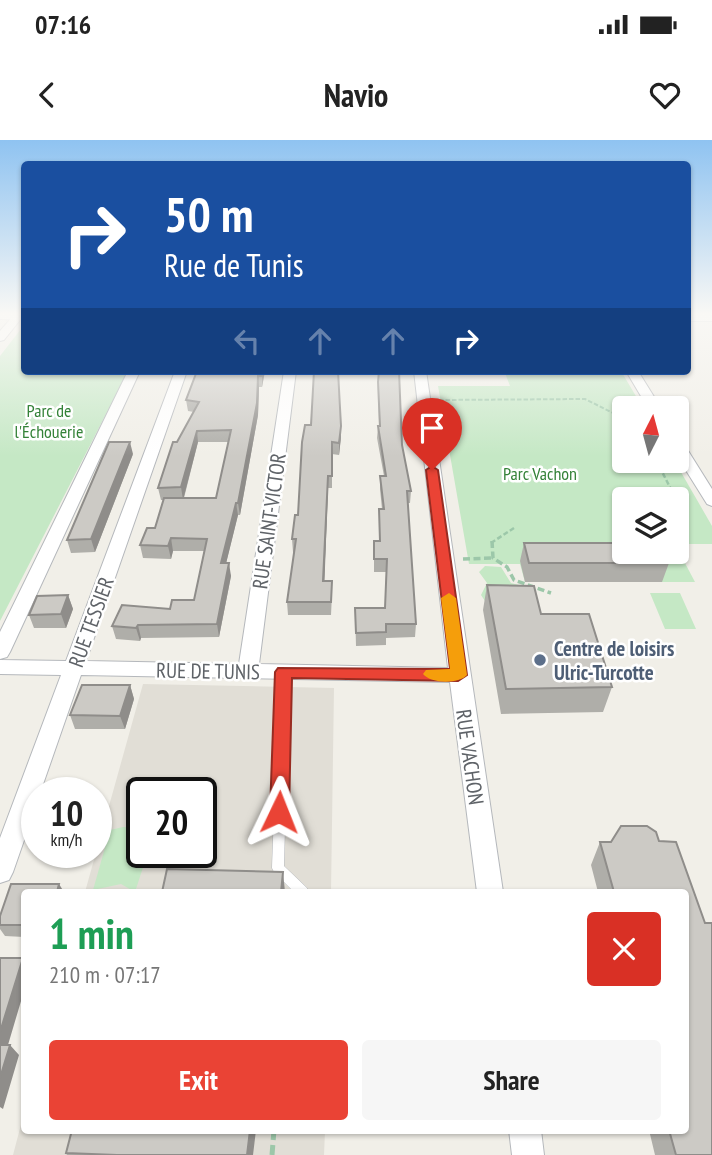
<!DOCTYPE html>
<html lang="en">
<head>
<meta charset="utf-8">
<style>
  :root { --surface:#fff; --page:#f6f6f6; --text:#222; --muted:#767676; --accent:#ea4335 }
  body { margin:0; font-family:"PT Sans Narrow",sans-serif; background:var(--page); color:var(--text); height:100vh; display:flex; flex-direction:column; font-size:26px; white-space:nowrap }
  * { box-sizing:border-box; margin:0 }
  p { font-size:23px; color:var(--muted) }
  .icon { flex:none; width:38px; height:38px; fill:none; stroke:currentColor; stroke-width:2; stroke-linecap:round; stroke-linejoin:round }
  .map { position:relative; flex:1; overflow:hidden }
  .panel { position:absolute; left:21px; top:749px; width:668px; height:245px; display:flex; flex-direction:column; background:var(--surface); border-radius:7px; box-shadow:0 2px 5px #0004 }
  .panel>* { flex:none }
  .hud { position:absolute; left:21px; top:21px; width:670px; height:214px; border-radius:7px; box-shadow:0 2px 5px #0004; background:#1a4fa0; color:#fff; overflow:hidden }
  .needle { width:46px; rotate:6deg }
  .buttons { position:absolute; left:612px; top:256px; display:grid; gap:14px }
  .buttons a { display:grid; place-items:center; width:77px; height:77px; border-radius:7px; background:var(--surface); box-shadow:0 2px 5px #0004; font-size:35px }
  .speed { position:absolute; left:21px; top:637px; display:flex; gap:14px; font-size:35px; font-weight:700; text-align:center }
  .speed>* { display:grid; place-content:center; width:91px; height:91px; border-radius:50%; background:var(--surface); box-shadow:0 2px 5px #0004; line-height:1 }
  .speed small { font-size:18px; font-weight:400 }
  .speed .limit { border:4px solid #111; border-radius:10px; background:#fff; color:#111 }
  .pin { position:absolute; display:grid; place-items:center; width:60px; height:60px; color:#fff; margin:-72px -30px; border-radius:50% 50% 50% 0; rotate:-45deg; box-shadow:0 0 7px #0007 }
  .pin .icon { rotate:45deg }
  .me { position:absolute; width:77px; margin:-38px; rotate:2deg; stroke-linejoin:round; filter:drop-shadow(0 0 5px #0008) }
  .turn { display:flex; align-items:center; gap:24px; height:147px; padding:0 28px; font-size:32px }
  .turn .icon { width:91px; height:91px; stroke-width:2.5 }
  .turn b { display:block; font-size:49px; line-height:60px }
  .lanes { display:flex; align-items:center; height:66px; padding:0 28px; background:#0003; justify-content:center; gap:35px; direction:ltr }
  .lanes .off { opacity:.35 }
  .round { display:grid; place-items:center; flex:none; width:74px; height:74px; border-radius:7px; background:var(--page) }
  .headline { display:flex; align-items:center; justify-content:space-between; height:119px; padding:0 28px }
  h1 { font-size:42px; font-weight:700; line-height:52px; color:#1e9e55 }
  .cta { display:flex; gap:14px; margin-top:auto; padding:14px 28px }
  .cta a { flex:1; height:80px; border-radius:7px; background:var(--accent); color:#fff; font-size:28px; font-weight:700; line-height:80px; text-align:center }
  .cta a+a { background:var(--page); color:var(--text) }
  .status { display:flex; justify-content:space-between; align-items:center; height:49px; padding:0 35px; background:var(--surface); direction:ltr }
  .status svg { height:19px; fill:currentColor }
  header { display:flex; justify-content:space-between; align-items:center; height:91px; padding:0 28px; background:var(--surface); font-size:32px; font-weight:700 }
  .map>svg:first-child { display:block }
  .education { fill:#e1ded6; fill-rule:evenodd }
  .green { fill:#c5e8c5 }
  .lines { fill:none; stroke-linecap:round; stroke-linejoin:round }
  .service-casing { stroke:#b5b8bc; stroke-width:1 }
  .minor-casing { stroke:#b5b8bc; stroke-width:2 }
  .tertiary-casing { stroke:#b5b8bc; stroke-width:2 }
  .path-far3 { stroke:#9cc7a9; stroke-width:2; stroke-dasharray:4.5 2; stroke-linecap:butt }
  .path-far2 { stroke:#9cc7a9; stroke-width:2.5; stroke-dasharray:5 2.5; stroke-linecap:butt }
  .path-far1 { stroke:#9cc7a9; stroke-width:3.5; stroke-dasharray:7 3.5; stroke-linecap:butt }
  .path { stroke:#9cc7a9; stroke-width:5; stroke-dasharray:10 5; stroke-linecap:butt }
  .service { fill:#fff; fill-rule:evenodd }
  .minor { fill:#fff; fill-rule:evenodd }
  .tertiary { fill:#fff; fill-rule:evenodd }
  .wall { fill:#afaea9; fill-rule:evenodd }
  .shaded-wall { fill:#8f8d8a }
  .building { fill:#cccac5; stroke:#8f8d8a; stroke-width:2 }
  .route { fill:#ea4335; stroke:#982c22; stroke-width:2 }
  .slow { fill:#f59e0b }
  .service-dot { fill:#5c6f8a; stroke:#fff; stroke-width:2.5 }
  .labels { text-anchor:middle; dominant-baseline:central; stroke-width:5; stroke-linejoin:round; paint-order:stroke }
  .far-park-label { font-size:18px; fill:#348238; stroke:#fff }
  .street-label { font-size:21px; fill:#5f6368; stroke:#fff }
  .service-label { font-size:21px; font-weight:bold; fill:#4e5e75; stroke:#fff; text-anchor:start }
</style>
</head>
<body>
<div class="status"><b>07:16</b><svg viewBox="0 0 49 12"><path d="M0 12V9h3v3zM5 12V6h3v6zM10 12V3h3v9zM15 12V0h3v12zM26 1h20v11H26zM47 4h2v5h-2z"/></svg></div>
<header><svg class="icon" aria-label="back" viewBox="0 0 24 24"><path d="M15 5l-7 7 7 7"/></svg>Navio<svg class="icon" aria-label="heart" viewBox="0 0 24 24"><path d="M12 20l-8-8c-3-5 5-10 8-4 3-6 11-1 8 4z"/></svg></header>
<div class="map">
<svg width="712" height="1015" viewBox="0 0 712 1015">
  <rect width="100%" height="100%" fill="#f1efe8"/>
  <path class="education" d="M143,544L334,548L331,752H85ZM142,653H201V712H142Z
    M24,973V990L325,991L324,1015H13Z"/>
  <path class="green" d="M24,185V231H128L0,481V216Z
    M435,231H621L643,268H625V320H674L712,386V404H677V359H625V411H677V408L695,442H525L520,424H469L438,246H510L505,233Z
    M485,426L501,427L511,443L523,446L487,464L481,455L487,443L479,432Z
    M650,453H680L696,489H665Z
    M123,687L140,688L142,712H148L135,752L121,744L93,750L110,690Z"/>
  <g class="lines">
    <g class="service-casing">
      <path id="service" d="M284,528L289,532L284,726L307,748L308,752H294L274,732L272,728L279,532Z"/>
    </g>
    <g class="minor-casing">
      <path id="minor" d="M15,174L24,175L4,200L0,201V191Z
        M128,231H140L10,512L7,517L0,519V492Z
        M175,231H187L86,521L239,524L284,231H296L259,524L448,528L414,231H426L503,752H477L450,542L81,535L40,653H37V663L13,732L9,740L0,743V698L61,535L0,534V520L66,521Z
        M626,231H638L661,268H648Z
        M677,300L682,301L712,349V366L707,364L677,316Z
        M509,990H541L544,1015H512Z"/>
    </g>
    <g class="tertiary-casing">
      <path id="tertiary" d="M0,174H24V180L0,179Z
        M688,174H712V181H688Z"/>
    </g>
    <path class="path-far3" d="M439,260L585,259L619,276"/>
    <path class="path-far2" d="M615,274L625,279
      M656,320L676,359
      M677,360L682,370L677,372
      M491,403L514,388"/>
    <path class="path-far1" d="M492,401L493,418L507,427L514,440L551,453
      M463,419L493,418"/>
    <path class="path" d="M272,1015L274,990"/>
    <use href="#service" class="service"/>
    <use href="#minor" class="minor"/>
    <use href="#tertiary" class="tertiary"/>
  </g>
  <path class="wall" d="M145,231H166L165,233L146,234Z
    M265,231L262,247H259L258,275L240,375H238L226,423L231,436L219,497L141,498L140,501L116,499L112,486L170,469L194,460L204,411H173L171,419L143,418L140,405L155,388L163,360H161L158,348L177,302L194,272L188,271L186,260ZM198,302H229L216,358H184Z
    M378,242L402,305L411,351L410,363H408L416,484L415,497L386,498V505L356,506L355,468H385L386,432H374V401H379V369H382L380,349V336H384L377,298L378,286H379Z
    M341,297L339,315L332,314V348H328L324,441L332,454L331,475H288L287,462L294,412H293L292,399L298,375L302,302Z
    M133,314L95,412L71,413L67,400Z
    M623,393H625V411L669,423L662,442H525L520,421L524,403H621Z
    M487,445L541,474L612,547L603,572L501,574L483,470Z
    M68,455L73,469L66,488H34L29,475Z
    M130,545L134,559L125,589H75L70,575Z
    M621,686H647L656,692L659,701L676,702L705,783H712V1015H655L649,990H686V752H598L591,725L600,702H611Z
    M24,752V797L5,796L0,789V776Z
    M66,1013L253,1015H67Z"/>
  <path class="shaded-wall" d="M262,231H265L262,247Z
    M258,236L259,247L258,275L240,375L238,363Z
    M341,286V297L339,315V303Z
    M197,291L198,302L183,360L181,347Z
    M130,302L133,314L95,412L91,399Z
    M328,336V348L324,454L323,441Z
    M236,363L238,375L223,436L221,423Z
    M171,398L173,411L171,419L168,406Z
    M229,423L231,436L219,497L217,484Z
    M68,455L73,469L66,488L61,474Z
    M138,485L141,498L140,501L136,488Z
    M130,545L134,559L125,589L120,576Z
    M283,732L285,752H281Z
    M59,744L64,752H57Z
    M23,818L24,819V851L5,915L0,909V892Z
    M10,905L19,915L3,969L0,967V938Z
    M250,990H256L253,1015H247Z"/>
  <path class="building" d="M197,231H262V236H258L257,263L238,363H236L221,423H229L217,484L138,485L136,488L112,486L122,465L170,469L172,460H194L207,399L171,398L168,406L140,405L147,388H155L164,358H216L231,290L197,291L181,347L158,348L173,302H177L199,262L186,260Z
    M314,231H338L341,286L339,303L332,302V336H328L323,441H332L331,462H287L296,399H292L295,375H298L302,302L305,285H311Z
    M379,231H399L402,305L411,351H407L416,484H386V492L356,493L355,468H385L387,419H374V401H380L379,369H384L380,336H386L378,286H380L378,242Z
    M109,302H130L91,399L67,400Z
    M524,403H625V411H664L669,423H529Z
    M487,445L534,446L541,474H589L612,547L506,549Z
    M68,455L61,474L29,475L37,456Z
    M82,545H130L120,576L70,575Z
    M48,651H86V653H48Z
    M621,686H647L656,692L659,701L676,702L705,783H712V1015H676L669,990H686V752H614L600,702H611Z
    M167,729L283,732L281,752H162Z
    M11,744H59L57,752H24V785H0V776Z
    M0,818H23L0,892Z
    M0,905H10L0,938Z
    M72,990H250L247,1015H117L66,1013Z"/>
  <linearGradient id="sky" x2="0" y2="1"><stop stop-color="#8fc3f1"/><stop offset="0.55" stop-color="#f9f8f5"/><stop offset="1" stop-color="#f9f8f5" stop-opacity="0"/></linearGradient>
  <rect width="712" height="316" fill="url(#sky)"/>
  <path class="route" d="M432,326L438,330L467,535L458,541L292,538L289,672L286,678L279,680L273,678L270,672L275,532L278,528L450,529L426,330Z"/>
  <path class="slow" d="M449,453L456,458L467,535C459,544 431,544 423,534L426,530L450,529L441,458Z"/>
  <circle class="service-dot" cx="540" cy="520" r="7"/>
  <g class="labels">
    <g class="far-park-label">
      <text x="49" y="270">Parc de<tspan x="49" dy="21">l'Échouerie</tspan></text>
      <text x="540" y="333">Parc Vachon</text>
    </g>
    <g class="street-label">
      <text transform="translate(269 381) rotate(-82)">RUE SAINT-VICTOR</text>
      <text transform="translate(91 482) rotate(-70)">RUE TESSIER</text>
      <text transform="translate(208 531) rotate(1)">RUE DE TUNIS</text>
      <text transform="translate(470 617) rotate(82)">RUE VACHON</text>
    </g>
    <g class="service-label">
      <text x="554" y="508">Centre de loisirs<tspan x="554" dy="24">Ulric-Turcotte</tspan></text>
    </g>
  </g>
</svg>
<div class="buttons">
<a><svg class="needle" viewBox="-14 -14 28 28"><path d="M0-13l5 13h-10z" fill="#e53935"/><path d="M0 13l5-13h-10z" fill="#767676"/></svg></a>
<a><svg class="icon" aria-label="layers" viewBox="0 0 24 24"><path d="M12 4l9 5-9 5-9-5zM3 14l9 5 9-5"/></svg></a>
</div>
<div class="speed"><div>10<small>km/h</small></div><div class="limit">20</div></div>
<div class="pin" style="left:432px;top:330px;background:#d93025"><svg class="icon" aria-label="arrive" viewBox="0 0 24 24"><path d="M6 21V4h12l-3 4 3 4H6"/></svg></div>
<svg class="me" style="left:279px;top:672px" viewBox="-20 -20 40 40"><path d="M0-17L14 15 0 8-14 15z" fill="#ea4335" stroke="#fff" stroke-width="4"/></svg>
<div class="hud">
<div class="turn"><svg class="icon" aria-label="right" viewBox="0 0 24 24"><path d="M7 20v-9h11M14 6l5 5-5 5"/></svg><div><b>50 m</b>Rue de Tunis</div></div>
<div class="lanes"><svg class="icon off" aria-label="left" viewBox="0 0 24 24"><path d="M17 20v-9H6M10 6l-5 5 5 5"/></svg><svg class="icon off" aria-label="ahead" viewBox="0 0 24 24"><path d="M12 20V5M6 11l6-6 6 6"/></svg><svg class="icon off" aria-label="ahead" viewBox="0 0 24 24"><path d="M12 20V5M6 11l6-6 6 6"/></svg><svg class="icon" aria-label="right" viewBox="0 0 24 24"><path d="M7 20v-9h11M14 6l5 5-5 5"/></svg></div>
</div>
<section class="panel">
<div class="headline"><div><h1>1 min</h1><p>210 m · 07:17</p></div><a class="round" style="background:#d93025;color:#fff"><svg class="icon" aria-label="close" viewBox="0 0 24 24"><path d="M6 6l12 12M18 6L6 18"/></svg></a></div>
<div class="cta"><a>Exit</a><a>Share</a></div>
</section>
</div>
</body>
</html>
